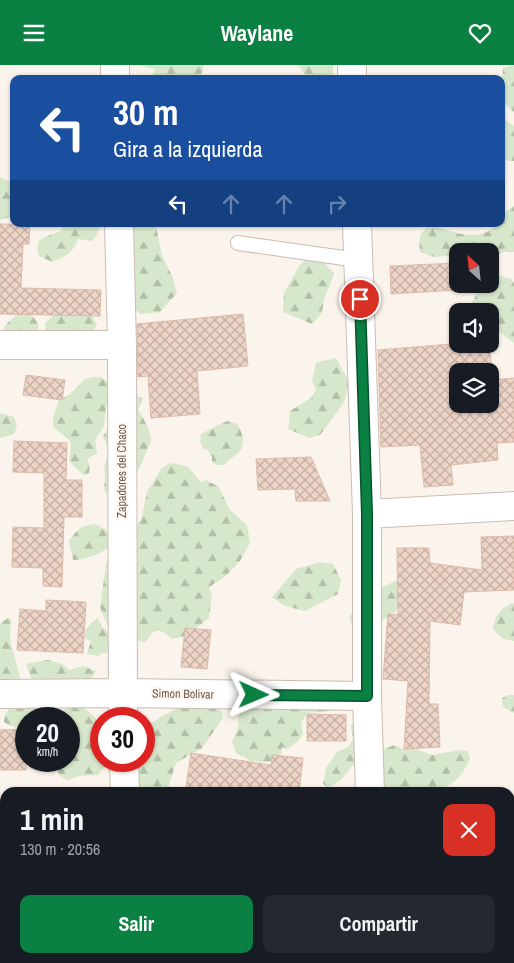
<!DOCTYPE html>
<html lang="es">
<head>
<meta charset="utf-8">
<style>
  :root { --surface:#171b24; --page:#242831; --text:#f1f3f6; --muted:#9ea1a6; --accent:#0b8043 }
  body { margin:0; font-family:"Archivo Narrow",sans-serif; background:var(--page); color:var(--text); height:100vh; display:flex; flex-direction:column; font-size:19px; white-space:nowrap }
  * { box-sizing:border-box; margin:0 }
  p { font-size:16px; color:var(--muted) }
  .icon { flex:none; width:28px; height:28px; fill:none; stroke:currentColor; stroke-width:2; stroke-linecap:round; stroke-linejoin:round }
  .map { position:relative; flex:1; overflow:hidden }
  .side { position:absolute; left:0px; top:722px; width:515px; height:176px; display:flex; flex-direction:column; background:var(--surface); border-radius:15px 15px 0 0; box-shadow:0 1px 4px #0004 }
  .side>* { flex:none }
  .guide { position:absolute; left:10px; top:10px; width:495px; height:152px; border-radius:10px; box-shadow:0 1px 4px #0004; background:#1a4fa0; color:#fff; overflow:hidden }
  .needle { width:32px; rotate:333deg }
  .buttons { position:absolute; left:449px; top:178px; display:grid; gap:10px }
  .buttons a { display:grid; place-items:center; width:50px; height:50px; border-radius:10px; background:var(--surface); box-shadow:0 1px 4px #0004; font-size:25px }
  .speed { position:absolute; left:15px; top:642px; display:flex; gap:10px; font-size:25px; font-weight:700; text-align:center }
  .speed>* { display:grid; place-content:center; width:65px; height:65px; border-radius:50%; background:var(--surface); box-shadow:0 1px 4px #0004; line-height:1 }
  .speed small { font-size:12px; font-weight:400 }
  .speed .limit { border:8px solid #d22; background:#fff; color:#111 }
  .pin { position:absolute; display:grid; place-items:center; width:42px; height:42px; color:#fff; margin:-21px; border:2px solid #fff; border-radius:50%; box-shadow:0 1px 5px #0007 }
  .me { position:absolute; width:55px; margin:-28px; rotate:91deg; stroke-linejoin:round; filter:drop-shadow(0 0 4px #0008) }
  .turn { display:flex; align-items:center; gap:18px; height:105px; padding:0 20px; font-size:22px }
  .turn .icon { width:65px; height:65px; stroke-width:2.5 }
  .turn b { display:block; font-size:35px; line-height:42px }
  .lanes { display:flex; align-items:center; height:48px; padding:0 20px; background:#0003; justify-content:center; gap:25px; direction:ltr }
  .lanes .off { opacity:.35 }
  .round { display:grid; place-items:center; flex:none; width:52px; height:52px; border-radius:10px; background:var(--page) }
  .overview { display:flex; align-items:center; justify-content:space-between; height:85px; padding:0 20px }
  h1 { font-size:30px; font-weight:700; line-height:38px }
  .cta { display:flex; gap:10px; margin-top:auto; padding:10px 20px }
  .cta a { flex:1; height:58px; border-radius:10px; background:var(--accent); color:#fff; font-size:20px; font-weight:700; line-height:58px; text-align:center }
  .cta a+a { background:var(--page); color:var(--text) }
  header { display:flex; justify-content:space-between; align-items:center; height:65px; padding:0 20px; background:var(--accent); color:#fff; font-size:22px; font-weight:700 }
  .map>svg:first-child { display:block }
  .forest { fill:url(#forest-firs) }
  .building { fill:url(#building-cross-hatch); stroke:#ddbba9; fill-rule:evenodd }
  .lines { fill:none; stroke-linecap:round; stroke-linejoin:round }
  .service-casing { stroke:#ccbcb2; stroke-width:16 }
  .minor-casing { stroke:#ccbcb2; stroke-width:30 }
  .service { stroke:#fff; stroke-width:14 }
  .minor { stroke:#fff; stroke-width:28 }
  .route-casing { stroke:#07532c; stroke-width:12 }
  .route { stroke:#0b8043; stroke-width:9 }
  .labels { text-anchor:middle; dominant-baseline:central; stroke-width:5; stroke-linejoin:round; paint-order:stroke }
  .street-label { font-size:12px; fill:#735c51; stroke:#fdf8f2 }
</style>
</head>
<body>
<header><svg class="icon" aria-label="menu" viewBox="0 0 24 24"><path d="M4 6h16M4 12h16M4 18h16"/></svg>Waylane<svg class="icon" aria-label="heart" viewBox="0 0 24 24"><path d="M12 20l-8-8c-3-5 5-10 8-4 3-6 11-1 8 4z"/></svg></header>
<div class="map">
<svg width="514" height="898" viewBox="0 0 514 898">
  <defs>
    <pattern id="forest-firs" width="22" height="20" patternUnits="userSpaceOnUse" patternTransform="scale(1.25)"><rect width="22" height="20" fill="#d7e7cb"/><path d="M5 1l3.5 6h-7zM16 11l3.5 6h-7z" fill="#b3bea7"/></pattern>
    <pattern id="building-cross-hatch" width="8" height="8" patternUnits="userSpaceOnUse" patternTransform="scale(1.25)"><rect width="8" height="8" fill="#edd4c6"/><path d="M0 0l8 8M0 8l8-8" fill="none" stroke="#c4afa3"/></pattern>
  </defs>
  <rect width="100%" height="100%" fill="#faf4ec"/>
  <path class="forest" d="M137,0H203V6L198,14H150L155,4Z
    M298,0H333V14H308Z
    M511,0L514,1V47C499,38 502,17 503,3Z
    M501,56H507L514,61V96L501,95Z
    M0,112L14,119V151L0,155Z
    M514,141V187H503L490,193V186H458L457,190L434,192L420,187C416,150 440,164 461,169C467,170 476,170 481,169C489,167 495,161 501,159C501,151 507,144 514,141Z
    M63,159H101L97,170L92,176L78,174C71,190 69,189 52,197L39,191C33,170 48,173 62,165Z
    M125,159H154L156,161L162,191L172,211L177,228L160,247L140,249L132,240Z
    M308,192L321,193L334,209L324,234L322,248L312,259L283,247L284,228L299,201Z
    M495,209L511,214L514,218V278L490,260V246H464L473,236L482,219H490V213Z
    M59,245H88L97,259L93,268L46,270L45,258Z
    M25,246C34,252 40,256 38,267L3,271C3,257 14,252 25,246Z
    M336,293L350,318L343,339L320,370L309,373L288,364L290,346L311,333L316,325L312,316L316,298Z
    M93,312H101L111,319L112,332L106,342L104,361L95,375L97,388L87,394L90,401L89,408L83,410L69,396C74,370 68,377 53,361V352L59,335L70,329L85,314Z
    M131,327L143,334L138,345C143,352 151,366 151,374C151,378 147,384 146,388C137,410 131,423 107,429L104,425L105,412L104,401L110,386L103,372L114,349Z
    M0,348L14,352L17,361L14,369L0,373Z
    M227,356L237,359C242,366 246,378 240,386C235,392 229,393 225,400H216L212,397V392L207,384L204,385L200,376L201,369Z
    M170,398L187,401L201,417L206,415L219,422L230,445L247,460L250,478L240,496L226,511L209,522L212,531L209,553L186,571L172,574L165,568L158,565L152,568L146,577L124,574L108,562L100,542L106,500L112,486L141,455L147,427L161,404Z
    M95,459L106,465L115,478C102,488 90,494 73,495L69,476C78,464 80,461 95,459Z
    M320,497L333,499L341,515L338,529L305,546L285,541L272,532L296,504Z
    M408,510L401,540L394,548L370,563L353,561L349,552L370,528Z
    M514,538V576L503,574L493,564C494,551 501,542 514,538Z
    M8,553L11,554L10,574L20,613L9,619H0V561L1,558Z
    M97,553L103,563L110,568L112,588H102L98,591L87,589L91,576L84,573L86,564Z
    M48,595C56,597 64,598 69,605L83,601L96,606L87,620H34L26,599Z
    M508,630H514V648L503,642L502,633Z
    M205,637L222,646L223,653L202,683L176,698L167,727H132L129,696H144V662L175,644Z
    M24,640L46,646L50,652L48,654H26V661C17,661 13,664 4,657V651L9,644Z
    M253,640L353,644L308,648L301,657L303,669L298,676L287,684L282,682V688L269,697L251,696L236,688L232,677L238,663L239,647Z
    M80,641C108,659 101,666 101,696H109L98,710L79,711L68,715L59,710L55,696H69V654H55L66,643Z
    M356,657L362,689L341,715L329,723L323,719L326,703L337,687L348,682L353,674L351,660Z
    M394,680L403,684L409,681L432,690L461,685L468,686L470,695C466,700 464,707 459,712C440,732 413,727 388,727L384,725L379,686Z
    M510,835H514V898H442L445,894H510Z
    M313,894H370L369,898H310Z"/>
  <path class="building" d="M0,159H30L29,179H23L21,223L101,225L100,251L0,249Z
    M458,198V225L391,229L390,201Z
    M243,249L248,301L197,306L200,349L151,353L148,311L138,312L137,259Z
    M451,279H489L493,315L514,313V377L497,378L498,395L451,400L453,420L424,422L420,380L381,382L378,285ZM458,306H490V339H458Z
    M26,310L65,315L62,335L23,330Z
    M14,376L67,378L66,415H82V452H64L62,522L43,521V503L12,502L13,462L44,463V408L13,407Z
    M311,392L330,436H296L295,424L258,425L256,394Z
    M514,471V525L464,527L460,560L430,556L429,639H438L440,682L404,684L408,616L383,614L388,549L398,550L397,483H429L430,498L482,505L481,472Z
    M46,535L86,537L83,588L17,585L20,544L46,546Z
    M185,563L211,565L207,604L181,602Z
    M307,649L346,650V676H307Z
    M26,664V705H0V665Z
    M191,688L271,700L272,690L303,693L299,728H185Z"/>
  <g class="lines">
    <g class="service-casing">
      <path id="service" d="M238,178L358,195
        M510,754H514"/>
    </g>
    <g class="minor-casing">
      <path id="minor" d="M115,0V14
        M352,0V14
        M119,159L122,280L123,654
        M357,159L367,449V631L370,728
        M0,280H122
        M367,449L514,441
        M0,629L122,628L367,631
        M124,696L125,728
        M130,894V898
        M376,894L377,898"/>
    </g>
    <use href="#service" class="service"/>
    <use href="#minor" class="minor"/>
  </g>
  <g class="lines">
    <g class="route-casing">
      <path id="route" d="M254,630L367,631V449L360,234"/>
    </g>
    <use href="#route" class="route"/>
  </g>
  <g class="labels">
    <g class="street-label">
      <text transform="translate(122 406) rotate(-90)">Zapadores del Chaco</text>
      <text transform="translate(183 629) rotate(1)">Simon Bolivar</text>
    </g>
  </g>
</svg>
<div class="buttons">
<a><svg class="needle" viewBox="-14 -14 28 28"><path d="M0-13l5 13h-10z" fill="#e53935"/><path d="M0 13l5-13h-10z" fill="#9ea1a6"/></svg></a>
<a><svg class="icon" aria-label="sound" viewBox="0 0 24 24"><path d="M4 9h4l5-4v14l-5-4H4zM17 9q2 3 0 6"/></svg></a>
<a><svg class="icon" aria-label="layers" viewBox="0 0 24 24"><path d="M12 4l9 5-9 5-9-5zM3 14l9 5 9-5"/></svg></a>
</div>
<div class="speed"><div>20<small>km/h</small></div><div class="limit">30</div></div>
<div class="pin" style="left:360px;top:234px;background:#d93025"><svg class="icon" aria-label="arrive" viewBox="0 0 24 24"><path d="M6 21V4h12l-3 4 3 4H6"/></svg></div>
<svg class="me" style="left:254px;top:630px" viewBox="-20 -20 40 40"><path d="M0-17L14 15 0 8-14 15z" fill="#0b8043" stroke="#fff" stroke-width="4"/></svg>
<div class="guide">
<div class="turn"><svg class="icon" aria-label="left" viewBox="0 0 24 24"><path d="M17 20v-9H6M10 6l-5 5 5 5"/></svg><div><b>30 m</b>Gira a la izquierda</div></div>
<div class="lanes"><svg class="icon" aria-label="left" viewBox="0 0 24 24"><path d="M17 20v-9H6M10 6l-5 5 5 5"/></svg><svg class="icon off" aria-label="ahead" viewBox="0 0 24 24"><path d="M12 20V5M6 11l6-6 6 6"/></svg><svg class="icon off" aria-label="ahead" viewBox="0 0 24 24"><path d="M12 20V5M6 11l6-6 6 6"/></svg><svg class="icon off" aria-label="right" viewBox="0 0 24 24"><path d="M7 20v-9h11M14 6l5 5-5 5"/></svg></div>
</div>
<section class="side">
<div class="overview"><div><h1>1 min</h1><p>130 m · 20:56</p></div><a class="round" style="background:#d93025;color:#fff"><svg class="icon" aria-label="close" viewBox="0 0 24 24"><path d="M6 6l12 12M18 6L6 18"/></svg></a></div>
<div class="cta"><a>Salir</a><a>Compartir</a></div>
</section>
</div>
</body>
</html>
